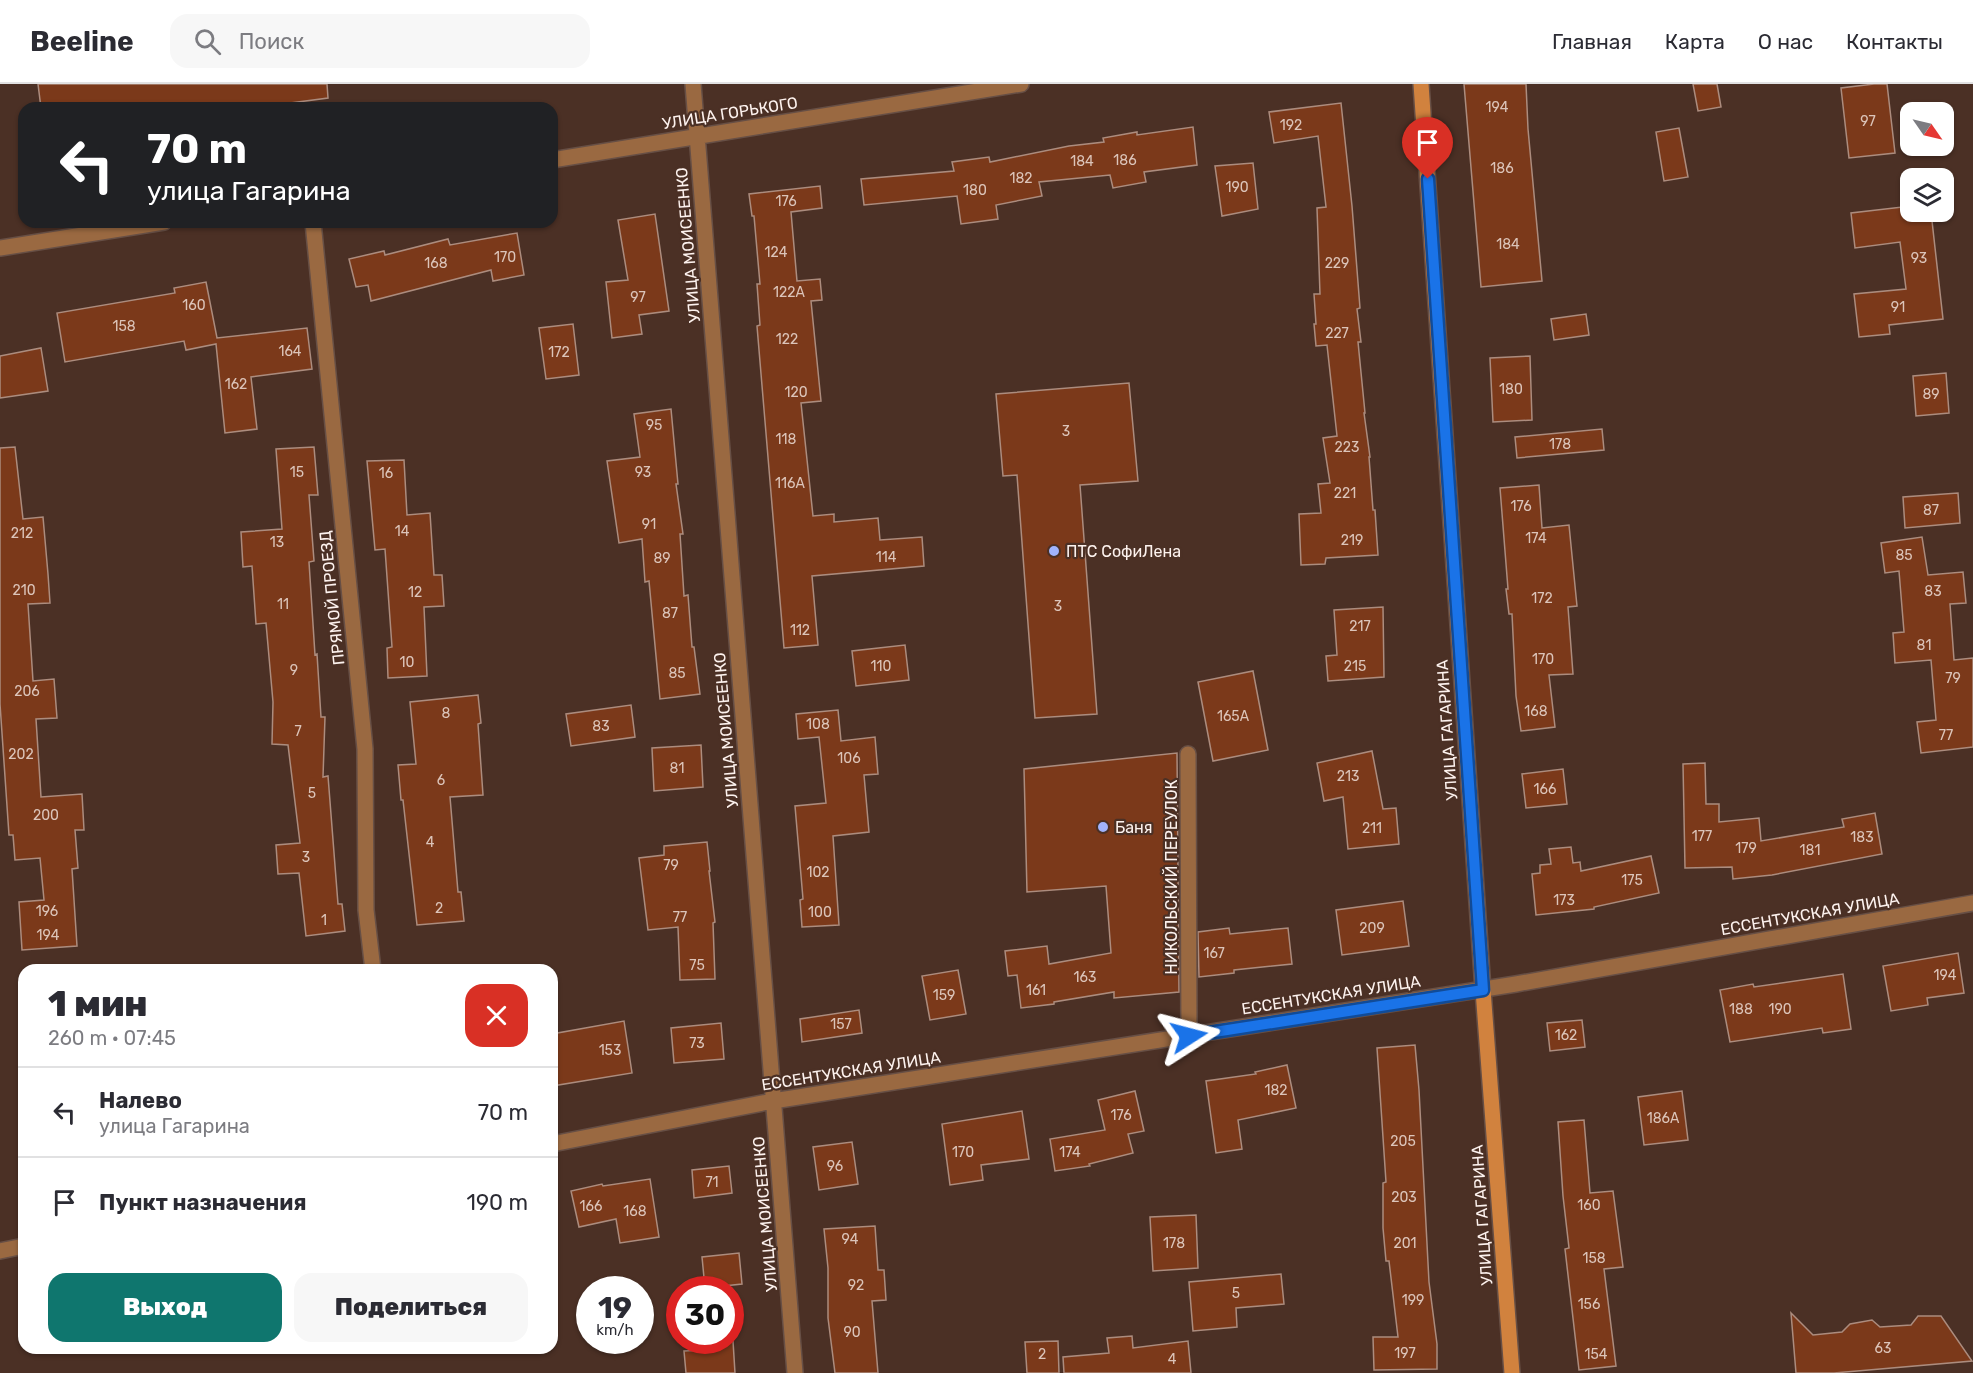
<!DOCTYPE html>
<html lang="ru">
<head>
<meta charset="utf-8">
<style>
  :root { --surface:#fff; --page:#f7f7f7; --text:#2b2b33; --muted:#7c7c81; --line:#e1e1e2; --accent:#0f766e }
  body { margin:0; font-family:Rubik,sans-serif; background:var(--page); color:var(--text); height:100vh; display:flex; flex-direction:column; font-size:22px; white-space:nowrap }
  * { box-sizing:border-box; margin:0 }
  p { font-size:20px; color:var(--muted) }
  .icon { flex:none; width:33px; height:33px; fill:none; stroke:currentColor; stroke-width:2; stroke-linecap:round; stroke-linejoin:round }
  .map { position:relative; flex:1; overflow:hidden }
  .side { position:absolute; left:18px; top:880px; width:540px; height:390px; display:flex; flex-direction:column; background:var(--surface); border-radius:18px; box-shadow:0 2px 4px #0004 }
  .side>* { flex:none }
  .guide { position:absolute; left:18px; top:18px; width:540px; height:126px; border-radius:18px; box-shadow:0 2px 4px #0004; background:#202124; color:#fff; overflow:hidden }
  .needle { width:39px; rotate:124deg }
  .buttons { position:absolute; left:1900px; top:18px; display:grid; gap:12px }
  .buttons a { display:grid; place-items:center; width:54px; height:54px; border-radius:12px; background:var(--surface); box-shadow:0 2px 4px #0004; font-size:30px }
  .speed { position:absolute; left:576px; top:1192px; display:flex; gap:12px; font-size:30px; font-weight:700; text-align:center }
  .speed>* { display:grid; place-content:center; width:78px; height:78px; border-radius:50%; background:var(--surface); box-shadow:0 2px 4px #0004; line-height:1 }
  .speed small { font-size:15px; font-weight:400 }
  .speed .limit { border:9px solid #d22; background:#fff; color:#111 }
  .pin { position:absolute; display:grid; place-items:center; width:51px; height:51px; color:#fff; margin:-62px -26px; border-radius:50% 50% 50% 0; rotate:-45deg; box-shadow:0 0 6px #0007 }
  .pin .icon { rotate:45deg }
  .me { position:absolute; width:66px; margin:-33px; rotate:81deg; stroke-linejoin:round; filter:drop-shadow(0 0 4px #0008) }
  .turn { display:flex; align-items:center; gap:21px; height:126px; padding:0 30px; font-size:27px }
  .turn .icon { width:78px; height:78px; stroke-width:2.5 }
  .turn b { display:block; font-size:42px; line-height:51px }
  .round { display:grid; place-items:center; flex:none; width:63px; height:63px; border-radius:18px; background:var(--page) }
  .headline { display:flex; align-items:center; justify-content:space-between; height:102px; padding:0 30px }
  h1 { font-size:36px; font-weight:800; line-height:45px }
  .button { display:flex; gap:12px; margin-top:auto; padding:12px 30px }
  .button a { flex:1; height:69px; border-radius:18px; background:var(--accent); color:#fff; font-size:24px; font-weight:800; line-height:69px; text-align:center }
  .button a+a { background:var(--page); color:var(--text) }
  ul { padding:0; list-style:none }
  li { display:flex; align-items:center; gap:18px; height:90px; padding:0 30px; border-top:2px solid var(--line) }
  li div { flex:1 }
  li b { display:block; font-size:22px }
  li em { font-style:normal }
  header { display:flex; align-items:center; gap:36px; box-sizing:border-box; height:84px; padding:0 30px; background:var(--surface); border-bottom:2px solid var(--line) }
  header strong { font-size:28px }
  nav { display:flex; gap:33px; margin-inline-start:auto; font-size:21px }
  .search { width:420px; height:54px; background:var(--page); display:flex; align-items:center; gap:15px; box-sizing:border-box; padding:0 21px; border-radius:18px; color:var(--muted); font-size:22px }
  .map>svg:first-child { display:block }
  .building { fill:#7b391a; stroke:#ac8c7e; stroke-width:1.5 }
  .lines { fill:none; stroke-linecap:round; stroke-linejoin:round }
  .street-casing { stroke:#674f45; stroke-width:18 }
  .secondary-casing { stroke:#674f45; stroke-width:18 }
  .street { stroke:#9a6941; stroke-width:15 }
  .secondary { stroke:#d1823e; stroke-width:15 }
  .route-casing { stroke:#114b97; stroke-width:15 }
  .route { stroke:#1a73e8; stroke-width:10 }
  .poi-dot { fill:#a0b3fd; stroke:#4b3025; stroke-width:2 }
  .labels { text-anchor:middle; dominant-baseline:central; stroke-width:4.5; stroke-linejoin:round; paint-order:stroke }
  .number-label { font-size:14px; fill:#dcc4b9 }
  .street-label { font-size:16px; fill:#fdf2ee; stroke:#4b3025 }
  .poi-label { font-size:16px; fill:#fdf2ee; stroke:#4b3025; text-anchor:start }
</style>
</head>
<body>
<header>
<strong>Beeline</strong>
<div class="search"><svg class="icon" aria-label="search" viewBox="0 0 24 24"><circle cx="10" cy="10" r="6"/><path d="M15 15l6 6"/></svg>Поиск</div>
<nav><a>Главная</a><a>Карта</a><a>О нас</a><a>Контакты</a></nav>
</header>
<div class="map">
<svg width="1973" height="1289" viewBox="0 0 1973 1289">
  <rect width="100%" height="100%" fill="#4b3025"/>
  <path class="building" d="M38,0H327L328,14L252,24H41Z
    M1464,0H1526L1528,45L1542,197L1481,203Z
    M1693,0H1717L1721,23L1698,27Z
    M1874,0H1887L1895,69L1849,74L1841,4Z
    M1341,19L1352,122L1360,224L1357,225L1361,258H1358L1365,329H1364L1370,373H1369L1373,426H1375L1378,471L1326,474L1325,480L1301,481L1299,430L1321,429L1318,400L1330,399L1323,354L1337,352L1327,261L1316,262L1314,240H1316L1314,210H1320L1317,124L1326,123L1318,52L1274,59L1269,28Z
    M1193,43L1197,81L1144,88L1146,98L1113,104L1110,91L1039,98L1042,112L996,121L998,135L961,140L957,112L864,121L861,95L954,87L952,78L989,73L990,78L1069,62L1104,58L1103,54L1137,48V51Z
    M1679,44L1688,93L1664,97L1656,48Z
    M1253,79L1258,125L1222,132L1215,82Z
    M820,102L822,124L791,128L797,197L820,195L822,216L811,217L821,317L801,319L813,432L834,430V438L878,434L880,456L922,453L924,482L812,492L818,561L784,564L757,242L760,241L757,200H760L754,132H752L749,110Z
    M1911,122V128H1931L1943,235L1889,241L1890,250L1859,253L1854,210L1906,205L1900,158L1855,164L1851,129Z
    M655,130L669,227L639,231L642,250L612,254L606,198L628,196L618,136Z
    M517,149L524,191L493,197L491,186L371,217L368,201L356,203L349,175L384,167L385,171L448,155L450,161Z
    M206,198L217,254L307,244L312,285L251,293L257,345L225,349L216,260L186,266L184,257L65,278L57,229L175,209L174,204Z
    M1586,230L1589,251L1554,256L1551,235Z
    M573,240L579,291L546,295L539,244Z
    M41,264L48,307L0,314V272Z
    M1530,272L1532,336L1493,338L1490,274Z
    M1946,289L1949,329L1916,332L1913,292Z
    M1129,299L1138,397L1080,401L1097,630L1035,634L1017,391L1003,392L996,310Z
    M671,325L678,400H676L683,450H680L684,512L688,511L692,563H694L700,610L660,615L649,497L645,498L642,455L619,459L607,377L640,373L634,330Z
    M1602,345L1604,366L1517,374L1515,353Z
    M15,363L23,435L43,433L48,490L50,519L28,520L33,597L54,595L57,634L36,635L41,713L82,710L84,746H75L78,784L72,785L77,862L22,866L19,818L44,816L40,774L15,776L13,751H9L0,620V364Z
    M314,363L318,411H309L314,477L309,478L315,571L317,570L321,633H325L323,693L328,692L338,820H342L345,847L306,852L299,789L278,790L276,761L300,759L288,661L272,660L273,618L266,539L256,540L252,482L243,483L241,448L282,445L276,365Z
    M404,376L407,431L430,429L434,491H442L444,522L424,523L427,592L388,594L387,564L392,563L385,465L375,466L367,377Z
    M1539,401L1542,444L1569,441L1577,522L1568,523L1573,590L1549,591L1555,643L1521,647L1516,612L1512,530H1509L1506,505H1508L1500,404Z
    M1958,409L1960,439L1905,444L1903,413Z
    M1922,453L1928,491L1963,488L1966,519L1950,520L1954,576L1973,574V663L1921,669L1917,638L1936,636L1931,576L1895,579L1893,549L1904,548L1899,487L1885,489L1881,459Z
    M1383,523L1384,593L1328,597L1326,572L1337,571L1334,526Z
    M905,561L909,596L856,602L852,567Z
    M1253,587L1268,666L1213,677L1198,598Z
    M478,611L481,639L478,640L483,711L450,713L458,808H461L464,837L417,841L403,716H401L398,681L416,680L410,618Z
    M631,621L635,653L571,662L566,630Z
    M838,626L841,657L875,653L878,690L864,691L869,748L833,752L839,841L802,843L800,816L803,815L795,722L826,719L819,653L798,655L796,630Z
    M701,661L703,703L654,707L652,664Z
    M1372,667L1383,725L1396,724L1399,760L1348,765L1343,713L1324,717L1317,679Z
    M1177,669L1179,908L1114,914V908L1054,918V920L1021,924L1017,891L1008,892L1005,867L1047,862L1049,880L1111,869L1106,802L1027,808L1024,685Z
    M1705,679L1706,720H1719V738L1759,734L1761,757L1844,743L1842,735L1875,729L1882,770L1772,791L1733,795L1732,783L1685,784L1683,680Z
    M1563,685L1567,720L1526,724L1522,690Z
    M707,758L710,787H709L715,838L713,839L715,895L680,896L678,843L648,846L639,774L664,771V762Z
    M1571,763L1573,779L1580,778L1581,787L1651,772L1659,809L1594,823V825L1536,831L1532,790L1540,789V781L1551,780L1549,765Z
    M1403,817L1409,862L1342,871L1336,826Z
    M1229,844L1230,850L1288,844L1292,880L1234,886V889L1199,893L1198,848Z
    M1958,869L1964,909L1927,914L1928,921L1891,927L1883,882Z
    M958,886L966,930L930,936L922,892Z
    M1843,890L1851,945L1823,949L1822,944L1730,958L1720,906L1753,900L1754,903Z
    M859,926L862,949L802,958L800,935Z
    M1582,936L1585,963L1550,967L1547,939Z
    M624,937L632,989L552,1002V950Z
    M721,939L724,975L674,979L671,944Z
    M1415,961L1419,1006L1429,1198L1437,1260V1285L1374,1286L1373,1253H1398L1389,1177H1386L1383,1144V1099L1386,1098L1377,964Z
    M1287,981L1296,1024L1238,1036L1242,1065L1216,1069L1206,997L1256,990L1255,988Z
    M1135,1007L1144,1047L1128,1050L1133,1069L1089,1080L1090,1082L1055,1087L1050,1055L1105,1046L1098,1016Z
    M1682,1007L1688,1056L1644,1061L1638,1013Z
    M1022,1027L1029,1075L981,1081L983,1096L950,1101L942,1040Z
    M1584,1036L1590,1109L1613,1107L1623,1183L1604,1185L1616,1282L1579,1286L1565,1165L1569,1164L1563,1112L1558,1038Z
    M852,1058L858,1100L819,1106L813,1063Z
    M729,1082L732,1109L694,1114L692,1086Z
    M650,1095L659,1153L620,1159L616,1135L579,1143L571,1107L602,1100L603,1102Z
    M1196,1131L1198,1184L1153,1187L1150,1133Z
    M875,1142L878,1186H884L886,1216L872,1217L878,1289H835L828,1234V1184L824,1145Z
    M739,1169L742,1200L705,1204L702,1173Z
    M1281,1190L1284,1220L1236,1224L1237,1243L1193,1247L1189,1198Z
    M1791,1229L1813,1251L1842,1248L1850,1240L1872,1236L1880,1243L1911,1241L1918,1232H1941L1972,1277L1834,1289H1796Z
    M1132,1252L1133,1264L1188,1257L1191,1289H1064L1063,1273L1109,1269L1107,1254Z
    M703,1257H733L735,1289H686L684,1267L704,1266Z
    M1058,1257L1059,1289H1027L1025,1258Z"/>
  <g class="lines">
    <g class="street-casing">
      <path id="street" d="M693,0L795,1289
        M552,76L1021,0
        M313,138L365,665L366,826L373,886
        M0,164L164,138
        M1188,670L1189,952
        M552,1060L773,1017L1516,900L1973,819
        M0,1167L24,1162"/>
    </g>
    <g class="secondary-casing">
      <path id="secondary" d="M1421,0L1483,906L1512,1289"/>
    </g>
    <use href="#street" class="street"/>
    <use href="#secondary" class="secondary"/>
  </g>
  <g class="lines">
    <g class="route-casing">
      <path id="route" d="M1189,952L1483,906L1428,95"/>
    </g>
    <use href="#route" class="route"/>
  </g>
  <g class="poi-dot">
    <circle cx="1054" cy="467" r="6"/>
    <circle cx="1103" cy="743" r="6"/>
  </g>
  <g class="labels">
    <g class="number-label">
      <text x="1497" y="23">194</text>
      <text x="1868" y="37">97</text>
      <text x="1291" y="41">192</text>
      <text x="1125" y="76">186</text>
      <text x="1082" y="77">184</text>
      <text x="1502" y="84">186</text>
      <text x="1021" y="94">182</text>
      <text x="1237" y="103">190</text>
      <text x="975" y="106">180</text>
      <text x="786" y="117">176</text>
      <text x="1508" y="160">184</text>
      <text x="776" y="168">124</text>
      <text x="505" y="173">170</text>
      <text x="1919" y="174">93</text>
      <text x="436" y="179">168</text>
      <text x="1337" y="179">229</text>
      <text x="789" y="208">122А</text>
      <text x="638" y="213">97</text>
      <text x="194" y="221">160</text>
      <text x="1898" y="223">91</text>
      <text x="124" y="242">158</text>
      <text x="1337" y="249">227</text>
      <text x="787" y="255">122</text>
      <text x="290" y="267">164</text>
      <text x="559" y="268">172</text>
      <text x="236" y="300">162</text>
      <text x="1511" y="305">180</text>
      <text x="796" y="308">120</text>
      <text x="1931" y="310">89</text>
      <text x="654" y="341">95</text>
      <text x="1066" y="347">3</text>
      <text x="786" y="355">118</text>
      <text x="1560" y="360">178</text>
      <text x="1347" y="363">223</text>
      <text x="297" y="388">15</text>
      <text x="643" y="388">93</text>
      <text x="386" y="389">16</text>
      <text x="790" y="399">116А</text>
      <text x="1345" y="409">221</text>
      <text x="1521" y="422">176</text>
      <text x="1931" y="426">87</text>
      <text x="649" y="440">91</text>
      <text x="402" y="447">14</text>
      <text x="22" y="449">212</text>
      <text x="1536" y="454">174</text>
      <text x="1352" y="456">219</text>
      <text x="277" y="458">13</text>
      <text x="1904" y="471">85</text>
      <text x="886" y="473">114</text>
      <text x="662" y="474">89</text>
      <text x="24" y="506">210</text>
      <text x="1933" y="507">83</text>
      <text x="415" y="508">12</text>
      <text x="1542" y="514">172</text>
      <text x="283" y="520">11</text>
      <text x="1058" y="522">3</text>
      <text x="670" y="529">87</text>
      <text x="1360" y="542">217</text>
      <text x="800" y="546">112</text>
      <text x="1924" y="561">81</text>
      <text x="1543" y="575">170</text>
      <text x="407" y="578">10</text>
      <text x="881" y="582">110</text>
      <text x="1355" y="582">215</text>
      <text x="294" y="586">9</text>
      <text x="677" y="589">85</text>
      <text x="1953" y="594">79</text>
      <text x="27" y="607">206</text>
      <text x="1536" y="627">168</text>
      <text x="446" y="629">8</text>
      <text x="1233" y="632">165А</text>
      <text x="818" y="640">108</text>
      <text x="601" y="642">83</text>
      <text x="298" y="647">7</text>
      <text x="1946" y="651">77</text>
      <text x="21" y="670">202</text>
      <text x="849" y="674">106</text>
      <text x="677" y="684">81</text>
      <text x="1348" y="692">213</text>
      <text x="441" y="696">6</text>
      <text x="1545" y="705">166</text>
      <text x="312" y="709">5</text>
      <text x="46" y="731">200</text>
      <text x="1372" y="744">211</text>
      <text x="1702" y="752">177</text>
      <text x="1862" y="753">183</text>
      <text x="430" y="758">4</text>
      <text x="1746" y="764">179</text>
      <text x="1810" y="766">181</text>
      <text x="306" y="773">3</text>
      <text x="671" y="781">79</text>
      <text x="818" y="788">102</text>
      <text x="1632" y="796">175</text>
      <text x="1564" y="816">173</text>
      <text x="439" y="824">2</text>
      <text x="47" y="827">196</text>
      <text x="820" y="828">100</text>
      <text x="680" y="833">77</text>
      <text x="324" y="836">1</text>
      <text x="1372" y="844">209</text>
      <text x="48" y="851">194</text>
      <text x="1214" y="869">167</text>
      <text x="697" y="881">75</text>
      <text x="1945" y="891">194</text>
      <text x="1085" y="893">163</text>
      <text x="1036" y="906">161</text>
      <text x="944" y="911">159</text>
      <text x="1741" y="925">188</text>
      <text x="1780" y="925">190</text>
      <text x="841" y="940">157</text>
      <text x="1566" y="951">162</text>
      <text x="697" y="959">73</text>
      <text x="610" y="966">153</text>
      <text x="1276" y="1006">182</text>
      <text x="1121" y="1031">176</text>
      <text x="1663" y="1034">186А</text>
      <text x="1403" y="1057">205</text>
      <text x="963" y="1068">170</text>
      <text x="1070" y="1068">174</text>
      <text x="835" y="1082">96</text>
      <text x="712" y="1098">71</text>
      <text x="1404" y="1113">203</text>
      <text x="1589" y="1121">160</text>
      <text x="591" y="1122">166</text>
      <text x="635" y="1127">168</text>
      <text x="850" y="1155">94</text>
      <text x="1174" y="1159">178</text>
      <text x="1405" y="1159">201</text>
      <text x="1594" y="1174">158</text>
      <text x="856" y="1201">92</text>
      <text x="1236" y="1209">5</text>
      <text x="1413" y="1216">199</text>
      <text x="1589" y="1220">156</text>
      <text x="852" y="1248">90</text>
      <text x="1883" y="1264">63</text>
      <text x="1405" y="1269">197</text>
      <text x="1042" y="1270">2</text>
      <text x="1596" y="1270">154</text>
      <text x="1172" y="1275">4</text>
    </g>
    <g class="street-label">
      <text transform="translate(730 29) rotate(-9)">УЛИЦА ГОРЬКОГО</text>
      <text transform="translate(688 161) rotate(-95)">УЛИЦА МОИСЕЕНКО</text>
      <text transform="translate(332 514) rotate(-96)">ПРЯМОЙ ПРОЕЗД</text>
      <text transform="translate(726 646) rotate(-95)">УЛИЦА МОИСЕЕНКО</text>
      <text transform="translate(1447 646) rotate(-94)">УЛИЦА ГАГАРИНА</text>
      <text transform="translate(1171 793) rotate(-90)">НИКОЛЬСКИЙ ПЕРЕУЛОК</text>
      <text transform="translate(1810 830) rotate(-10)">ЕССЕНТУКСКАЯ УЛИЦА</text>
      <text transform="translate(1331 911) rotate(-9)">ЕССЕНТУКСКАЯ УЛИЦА</text>
      <text transform="translate(851 987) rotate(-9)">ЕССЕНТУКСКАЯ УЛИЦА</text>
      <text transform="translate(765 1130) rotate(-95)">УЛИЦА МОИСЕЕНКО</text>
      <text transform="translate(1482 1131) rotate(-94)">УЛИЦА ГАГАРИНА</text>
    </g>
    <g class="poi-label">
      <text x="1066" y="467">ПТС СофиЛена</text>
      <text x="1115" y="743">Баня</text>
    </g>
  </g>
</svg>
<div class="buttons">
<a><svg class="needle" viewBox="-14 -14 28 28"><path d="M0-13l5 13h-10z" fill="#e53935"/><path d="M0 13l5-13h-10z" fill="#7c7c81"/></svg></a>
<a><svg class="icon" aria-label="layers" viewBox="0 0 24 24"><path d="M12 4l9 5-9 5-9-5zM3 14l9 5 9-5"/></svg></a>
</div>
<div class="speed"><div>19<small>km/h</small></div><div class="limit">30</div></div>
<div class="pin" style="left:1428px;top:95px;background:#d93025"><svg class="icon" aria-label="arrive" viewBox="0 0 24 24"><path d="M6 21V4h12l-3 4 3 4H6"/></svg></div>
<svg class="me" style="left:1189px;top:952px" viewBox="-20 -20 40 40"><path d="M0-17L14 15 0 8-14 15z" fill="#1a73e8" stroke="#fff" stroke-width="4"/></svg>
<div class="guide">
<div class="turn"><svg class="icon" aria-label="left" viewBox="0 0 24 24"><path d="M17 20v-9H6M10 6l-5 5 5 5"/></svg><div><b>70 m</b>улица Гагарина</div></div>
</div>
<section class="side">
<div class="headline"><div><h1>1 мин</h1><p>260 m · 07:45</p></div><a class="round" style="background:#d93025;color:#fff"><svg class="icon" aria-label="close" viewBox="0 0 24 24"><path d="M6 6l12 12M18 6L6 18"/></svg></a></div>
<ul>
<li><svg class="icon" aria-label="left" viewBox="0 0 24 24"><path d="M17 20v-9H6M10 6l-5 5 5 5"/></svg><div><b>Налево</b><p>улица Гагарина</p></div><em>70 m</em></li>
<li><svg class="icon" aria-label="arrive" viewBox="0 0 24 24"><path d="M6 21V4h12l-3 4 3 4H6"/></svg><div><b>Пункт назначения</b></div><em>190 m</em></li>
</ul>
<div class="button"><a>Выход</a><a>Поделиться</a></div>
</section>
</div>
</body>
</html>
